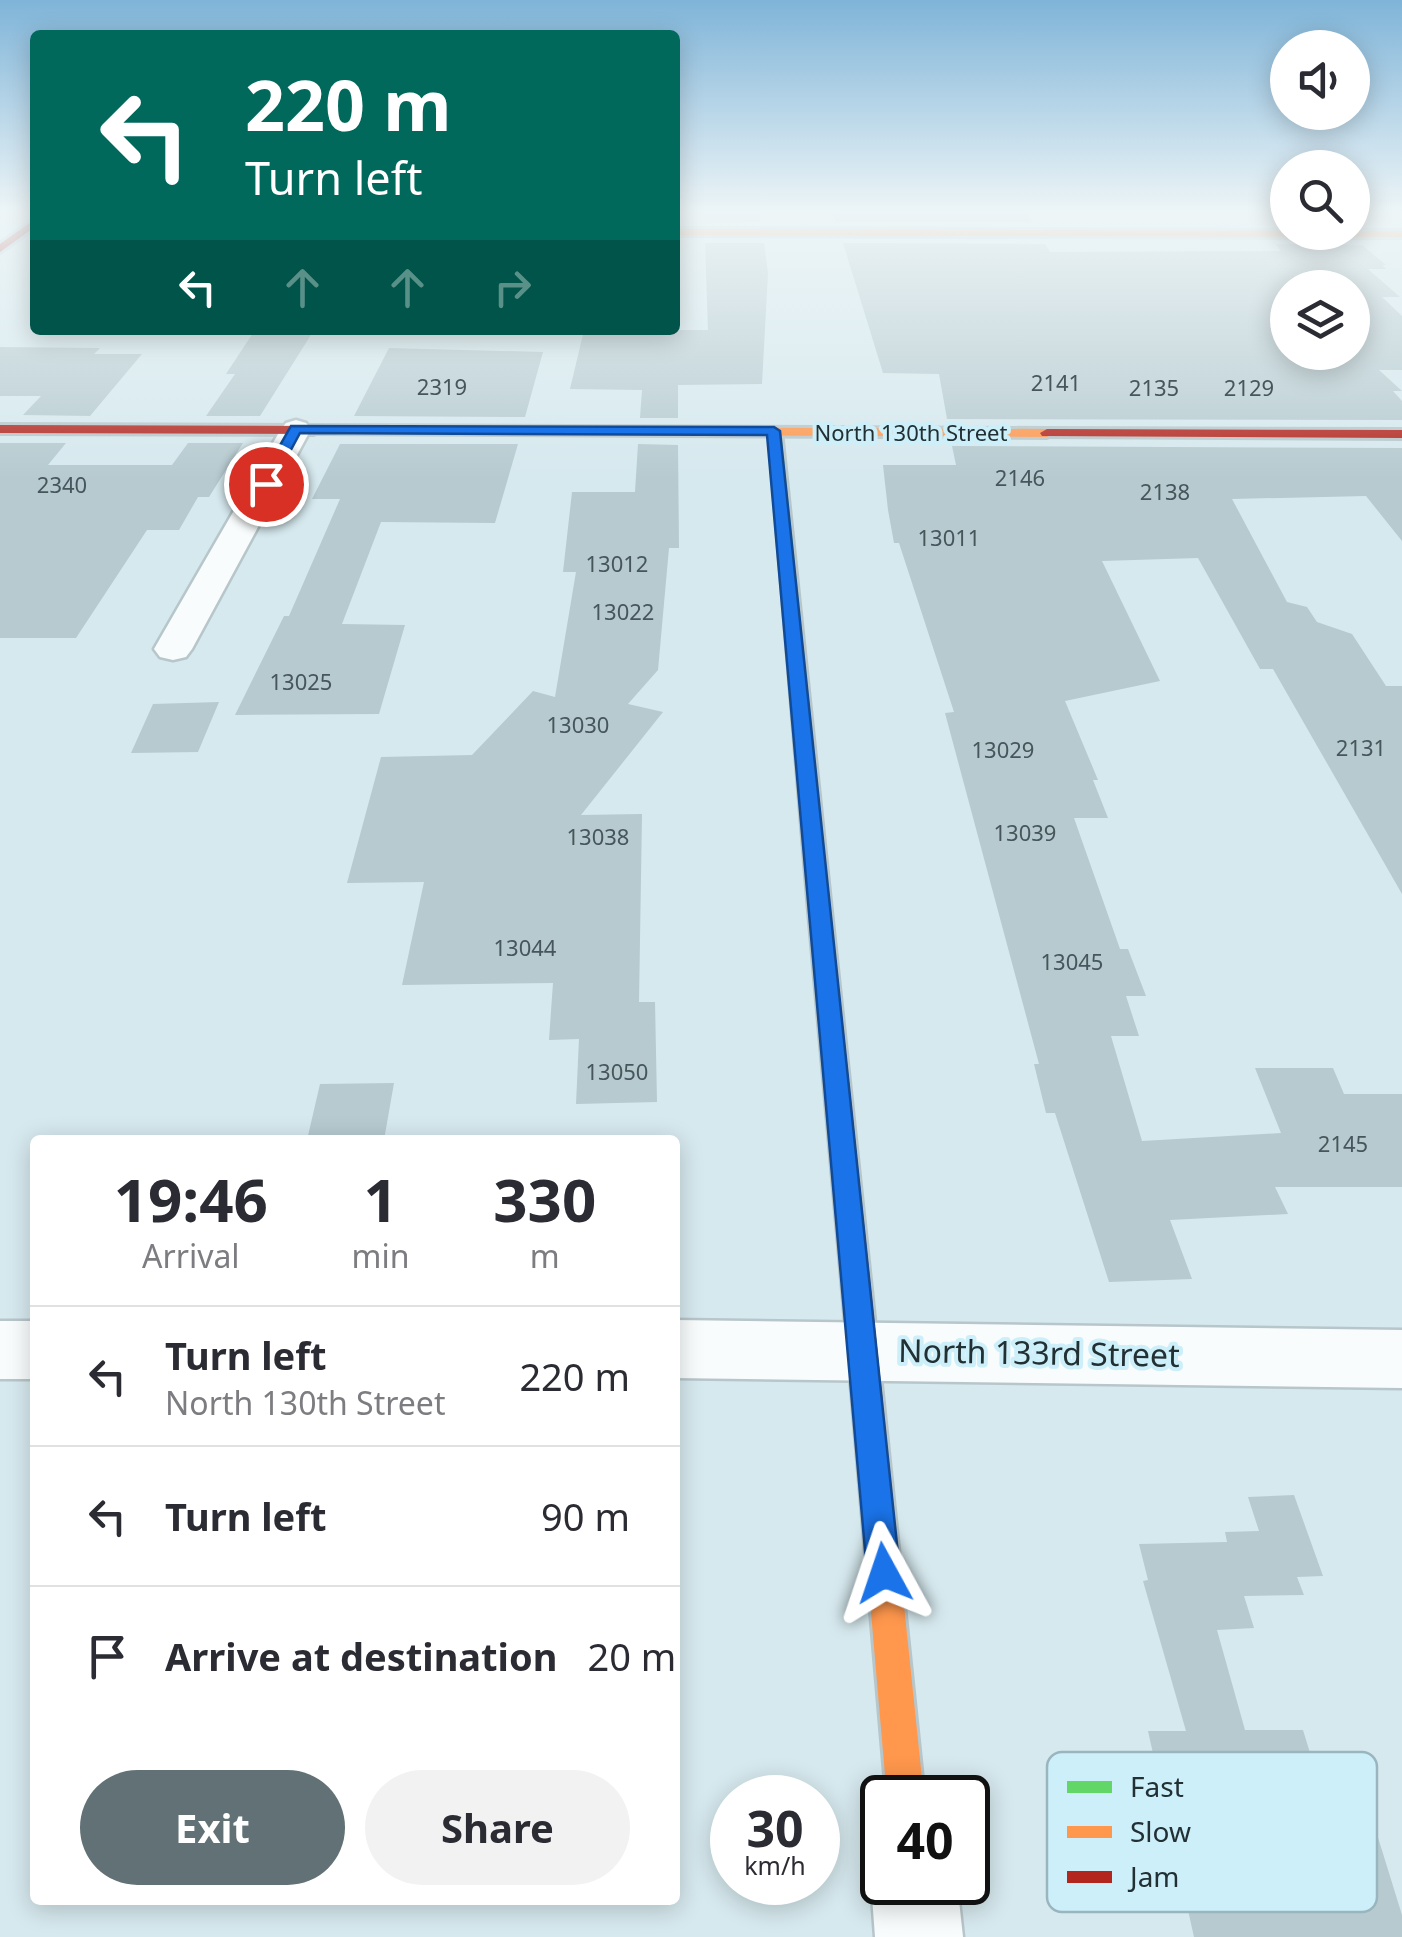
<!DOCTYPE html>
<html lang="en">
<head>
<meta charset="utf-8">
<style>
  :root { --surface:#fff; --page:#f2f2f3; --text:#2b2b33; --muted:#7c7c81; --line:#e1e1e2; --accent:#617175 }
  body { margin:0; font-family:"Noto Sans",sans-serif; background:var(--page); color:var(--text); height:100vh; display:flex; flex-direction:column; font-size:38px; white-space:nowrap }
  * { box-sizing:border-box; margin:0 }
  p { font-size:32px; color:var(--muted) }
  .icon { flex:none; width:55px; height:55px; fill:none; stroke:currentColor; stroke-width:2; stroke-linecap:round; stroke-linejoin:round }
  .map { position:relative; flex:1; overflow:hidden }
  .sheet { position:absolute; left:30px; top:1135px; width:650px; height:770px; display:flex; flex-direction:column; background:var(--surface); border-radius:10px; box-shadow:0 5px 25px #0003 }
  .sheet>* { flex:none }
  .guide { position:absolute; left:30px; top:30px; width:650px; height:305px; border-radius:10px; box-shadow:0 5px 25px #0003; background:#00695c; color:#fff; overflow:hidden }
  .buttons { position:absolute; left:1270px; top:30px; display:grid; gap:20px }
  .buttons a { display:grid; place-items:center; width:100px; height:100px; border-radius:50%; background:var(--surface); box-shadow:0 5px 25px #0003; font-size:50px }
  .speed { position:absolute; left:710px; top:1775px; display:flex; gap:20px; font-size:50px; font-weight:700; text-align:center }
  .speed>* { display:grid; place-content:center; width:130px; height:130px; border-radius:50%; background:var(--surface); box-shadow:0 5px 25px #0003; line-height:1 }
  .speed small { font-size:25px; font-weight:400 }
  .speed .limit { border:5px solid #111; border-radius:15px; background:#fff; color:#111 }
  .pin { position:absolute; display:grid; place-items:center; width:85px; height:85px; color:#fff; margin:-42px; border:5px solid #fff; border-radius:50%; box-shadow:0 2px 10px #0007 }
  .me { position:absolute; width:110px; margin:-55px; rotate:355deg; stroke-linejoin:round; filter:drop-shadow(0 0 8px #0008) }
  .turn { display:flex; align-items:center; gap:35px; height:210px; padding:0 50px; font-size:45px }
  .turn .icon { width:130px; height:130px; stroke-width:2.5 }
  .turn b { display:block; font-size:70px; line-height:85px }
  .lanes { display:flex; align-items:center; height:95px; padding:0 50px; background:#0003; justify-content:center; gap:50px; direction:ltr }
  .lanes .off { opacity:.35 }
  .eta { display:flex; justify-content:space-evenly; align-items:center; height:170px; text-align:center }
  .eta b { font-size:60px; font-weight:700; line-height:70px }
  .primary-button { display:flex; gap:20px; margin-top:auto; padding:20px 50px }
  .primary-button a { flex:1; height:115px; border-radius:60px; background:var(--accent); color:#fff; font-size:40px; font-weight:700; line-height:115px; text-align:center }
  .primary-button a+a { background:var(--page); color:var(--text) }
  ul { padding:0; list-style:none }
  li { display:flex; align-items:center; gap:30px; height:140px; padding:0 50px; border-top:2px solid var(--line) }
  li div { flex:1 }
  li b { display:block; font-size:38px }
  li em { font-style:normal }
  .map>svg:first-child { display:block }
  .building { fill:#b6cacf; fill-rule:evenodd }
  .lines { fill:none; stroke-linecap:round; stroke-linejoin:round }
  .street-casing { stroke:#b7c6ca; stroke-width:5 }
  .fast-casing { stroke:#b7c6ca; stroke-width:6 }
  .slow-casing { stroke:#b7c6ca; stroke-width:6 }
  .jam-casing { stroke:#b7c6ca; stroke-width:6 }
  .street { fill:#f9fcfc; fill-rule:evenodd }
  .fast { fill:#63d668; fill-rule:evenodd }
  .slow { fill:#ff974d; fill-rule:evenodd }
  .jam { fill:#b3261e; fill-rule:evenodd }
  .route { fill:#1a73e8; stroke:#114b97; stroke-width:2.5 }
  .labels { text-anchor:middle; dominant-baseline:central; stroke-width:8; stroke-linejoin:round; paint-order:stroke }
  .number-label { font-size:22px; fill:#47565b }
  .far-street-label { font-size:22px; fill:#223034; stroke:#cceff9 }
  .near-street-label { font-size:32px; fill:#223034; stroke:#cceff9 }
  .key { fill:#cceff9; stroke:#99b6be; stroke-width:2.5 }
  .key-label { font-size:28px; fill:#223034 }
</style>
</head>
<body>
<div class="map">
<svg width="1402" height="1937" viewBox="0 0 1402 1937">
  <rect width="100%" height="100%" fill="#d6e9ee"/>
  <path class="building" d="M704,209H759L760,222L704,221Z
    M832,209H1024L1032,222H836Z
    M705,243H764L768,273L762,384L678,385V418H640L642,390L570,389L584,330H708Z
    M843,243L1045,244L1050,252L1281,251L1276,244L1362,245L1386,265H1382L1386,269H1368L1400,297H1382L1402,316V370H1379L1402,391H1393L1402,401V420L947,419L939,374L883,373ZM1288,288H1352V352H1288Z
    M255,330H314L260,416H206L235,374H226Z
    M0,347L100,348L94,354H142L90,416L23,415L41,396H0Z
    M389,348L543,352L525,417L354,416Z
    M0,443H66L48,465H172L188,443H243L209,497H198L179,530H147L76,638H0Z
    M340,444H518L495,523L381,522L342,624L405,625L379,714L235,715L284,616H289L340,499H312Z
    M638,444L678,445L679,548H669L658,670L628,704L663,712L581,815L642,814L639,1002H655L657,1102L576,1104L579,1039L549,1040L553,983L402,985L424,882L347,883L381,757L472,755L533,691L555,697L576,572H563L572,492H635Z
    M952,446L1402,448V541L1366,496L1232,499L1287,602L1307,607L1317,622L1352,634L1386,686H1402V894L1273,669H1260L1198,558L1102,561L1160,681L1065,701L1098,780H1093L1108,818H1074L1120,949H1128L1146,996H1126L1139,1036H1111L1142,1141L1281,1133L1255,1068H1333L1344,1094H1402V1187H1275L1288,1214L1170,1220L1192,1279L1109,1282L1055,1113H1046L1034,1064H1039L945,713L954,712L899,543H894L888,510L883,465H956Z
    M219,702L198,752L131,753L153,704Z
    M394,1083L384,1140H307L320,1084Z
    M1294,1495L1323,1576L1297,1577L1304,1595L1244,1596L1254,1628L1217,1630L1245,1730H1303L1334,1831H1376L1402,1915V1937H1194L1148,1731H1186L1143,1581L1148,1580L1139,1544L1227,1542L1225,1532L1259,1531L1248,1497Z"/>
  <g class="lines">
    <g class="street-casing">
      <path id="street" d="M296,420L306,423L311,429L192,649L186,657L173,660L160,657L154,649L281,429L286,423Z
        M675,1320L1402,1330V1388L675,1378Z
        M0,1321H35V1379H0Z
        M882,1855V1882H957L963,1937H875L871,1882Z"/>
    </g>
    <g class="fast-casing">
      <path id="fast" d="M769,428L781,431L831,911L820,918L809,911Z"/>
    </g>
    <g class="slow-casing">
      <path id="slow" d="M675,229L1402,231V237L675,235Z
        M314,426L1047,429L1054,433L1047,437L309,433L307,430Z
        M868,1389L879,1393L883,1403L924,1798H887L853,1403L857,1393Z"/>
    </g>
    <g class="jam-casing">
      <path id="jam" d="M35,219V227L0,252V244Z
        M0,425L314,426L321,430L314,434L0,433Z
        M1047,429L1402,430V438L1042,436L1040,433Z
        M820,904L831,911L883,1403L879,1413L868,1417L857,1413L853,1403L809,911Z"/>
    </g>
    <use href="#street" class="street"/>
    <use href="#fast" class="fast"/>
    <use href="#slow" class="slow"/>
    <use href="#jam" class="jam"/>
  </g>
  <linearGradient id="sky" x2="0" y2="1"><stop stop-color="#7fb4d8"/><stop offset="0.44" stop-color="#edf5f7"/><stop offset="1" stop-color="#edf5f7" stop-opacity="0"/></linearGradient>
  <rect width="1402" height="480" fill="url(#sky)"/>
  <path class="route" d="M291,426L774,427L780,431L900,1573L896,1585L884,1590L872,1585L867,1573L767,435L300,433L271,487H260L258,484Z"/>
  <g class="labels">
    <g class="number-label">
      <text x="1056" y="382">2141</text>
      <text x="442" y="386">2319</text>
      <text x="1154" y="387">2135</text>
      <text x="1249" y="387">2129</text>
      <text x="1020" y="477">2146</text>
      <text x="62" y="484">2340</text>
      <text x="1165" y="491">2138</text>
      <text x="949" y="537">13011</text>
      <text x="617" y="563">13012</text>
      <text x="623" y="611">13022</text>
      <text x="301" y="681">13025</text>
      <text x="578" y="724">13030</text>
      <text x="1361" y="747">2131</text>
      <text x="1003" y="749">13029</text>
      <text x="1025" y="832">13039</text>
      <text x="598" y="836">13038</text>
      <text x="525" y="947">13044</text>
      <text x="1072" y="961">13045</text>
      <text x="617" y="1071">13050</text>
      <text x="1343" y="1143">2145</text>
    </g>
    <g class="far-street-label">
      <text x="911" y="432">North 130th Street</text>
    </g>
    <g class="near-street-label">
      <text transform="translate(1039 1352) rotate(1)">North 133rd Street</text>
    </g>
  </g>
  <rect x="1047" y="1752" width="330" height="160" rx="15" class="key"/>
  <rect x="1067" y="1781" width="45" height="12" fill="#63d668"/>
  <rect x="1067" y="1826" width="45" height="12" fill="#ff974d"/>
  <rect x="1067" y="1871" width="45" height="12" fill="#b3261e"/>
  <g class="key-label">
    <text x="1130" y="1797">Fast</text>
    <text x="1130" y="1842">Slow</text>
    <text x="1130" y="1887">Jam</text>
  </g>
</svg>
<div class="buttons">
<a><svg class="icon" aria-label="sound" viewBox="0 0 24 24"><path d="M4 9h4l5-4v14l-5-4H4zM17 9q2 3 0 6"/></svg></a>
<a><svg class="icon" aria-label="search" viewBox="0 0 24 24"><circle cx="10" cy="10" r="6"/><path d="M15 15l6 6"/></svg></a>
<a><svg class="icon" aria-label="layers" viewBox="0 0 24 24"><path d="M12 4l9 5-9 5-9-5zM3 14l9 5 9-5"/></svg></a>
</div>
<div class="speed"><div>30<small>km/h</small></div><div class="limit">40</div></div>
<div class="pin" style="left:266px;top:484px;background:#d93025"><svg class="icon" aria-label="arrive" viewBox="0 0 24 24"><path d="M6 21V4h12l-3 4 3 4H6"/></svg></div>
<svg class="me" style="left:884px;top:1573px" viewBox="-20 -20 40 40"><path d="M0-17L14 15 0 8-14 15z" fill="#1a73e8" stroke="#fff" stroke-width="4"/></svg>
<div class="guide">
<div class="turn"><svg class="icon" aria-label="left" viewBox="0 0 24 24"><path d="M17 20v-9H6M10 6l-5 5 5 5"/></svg><div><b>220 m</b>Turn left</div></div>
<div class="lanes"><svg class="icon" aria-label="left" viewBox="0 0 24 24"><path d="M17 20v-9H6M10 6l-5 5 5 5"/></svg><svg class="icon off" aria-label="ahead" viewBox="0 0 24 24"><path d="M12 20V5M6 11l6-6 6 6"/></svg><svg class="icon off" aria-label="ahead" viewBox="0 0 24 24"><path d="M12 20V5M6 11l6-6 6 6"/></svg><svg class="icon off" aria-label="right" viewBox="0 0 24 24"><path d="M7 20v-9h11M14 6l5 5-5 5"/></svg></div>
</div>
<section class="sheet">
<div class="eta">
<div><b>19:46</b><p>Arrival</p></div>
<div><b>1</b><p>min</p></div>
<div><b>330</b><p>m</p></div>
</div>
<ul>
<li><svg class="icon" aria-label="left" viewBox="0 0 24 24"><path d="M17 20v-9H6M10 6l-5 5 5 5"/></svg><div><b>Turn left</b><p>North 130th Street</p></div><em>220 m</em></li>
<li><svg class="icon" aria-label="left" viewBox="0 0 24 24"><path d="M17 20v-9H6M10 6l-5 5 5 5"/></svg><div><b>Turn left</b></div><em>90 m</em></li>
<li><svg class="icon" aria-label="arrive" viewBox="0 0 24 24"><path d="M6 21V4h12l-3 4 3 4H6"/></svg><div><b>Arrive at destination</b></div><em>20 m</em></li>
</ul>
<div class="primary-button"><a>Exit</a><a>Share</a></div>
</section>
</div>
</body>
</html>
